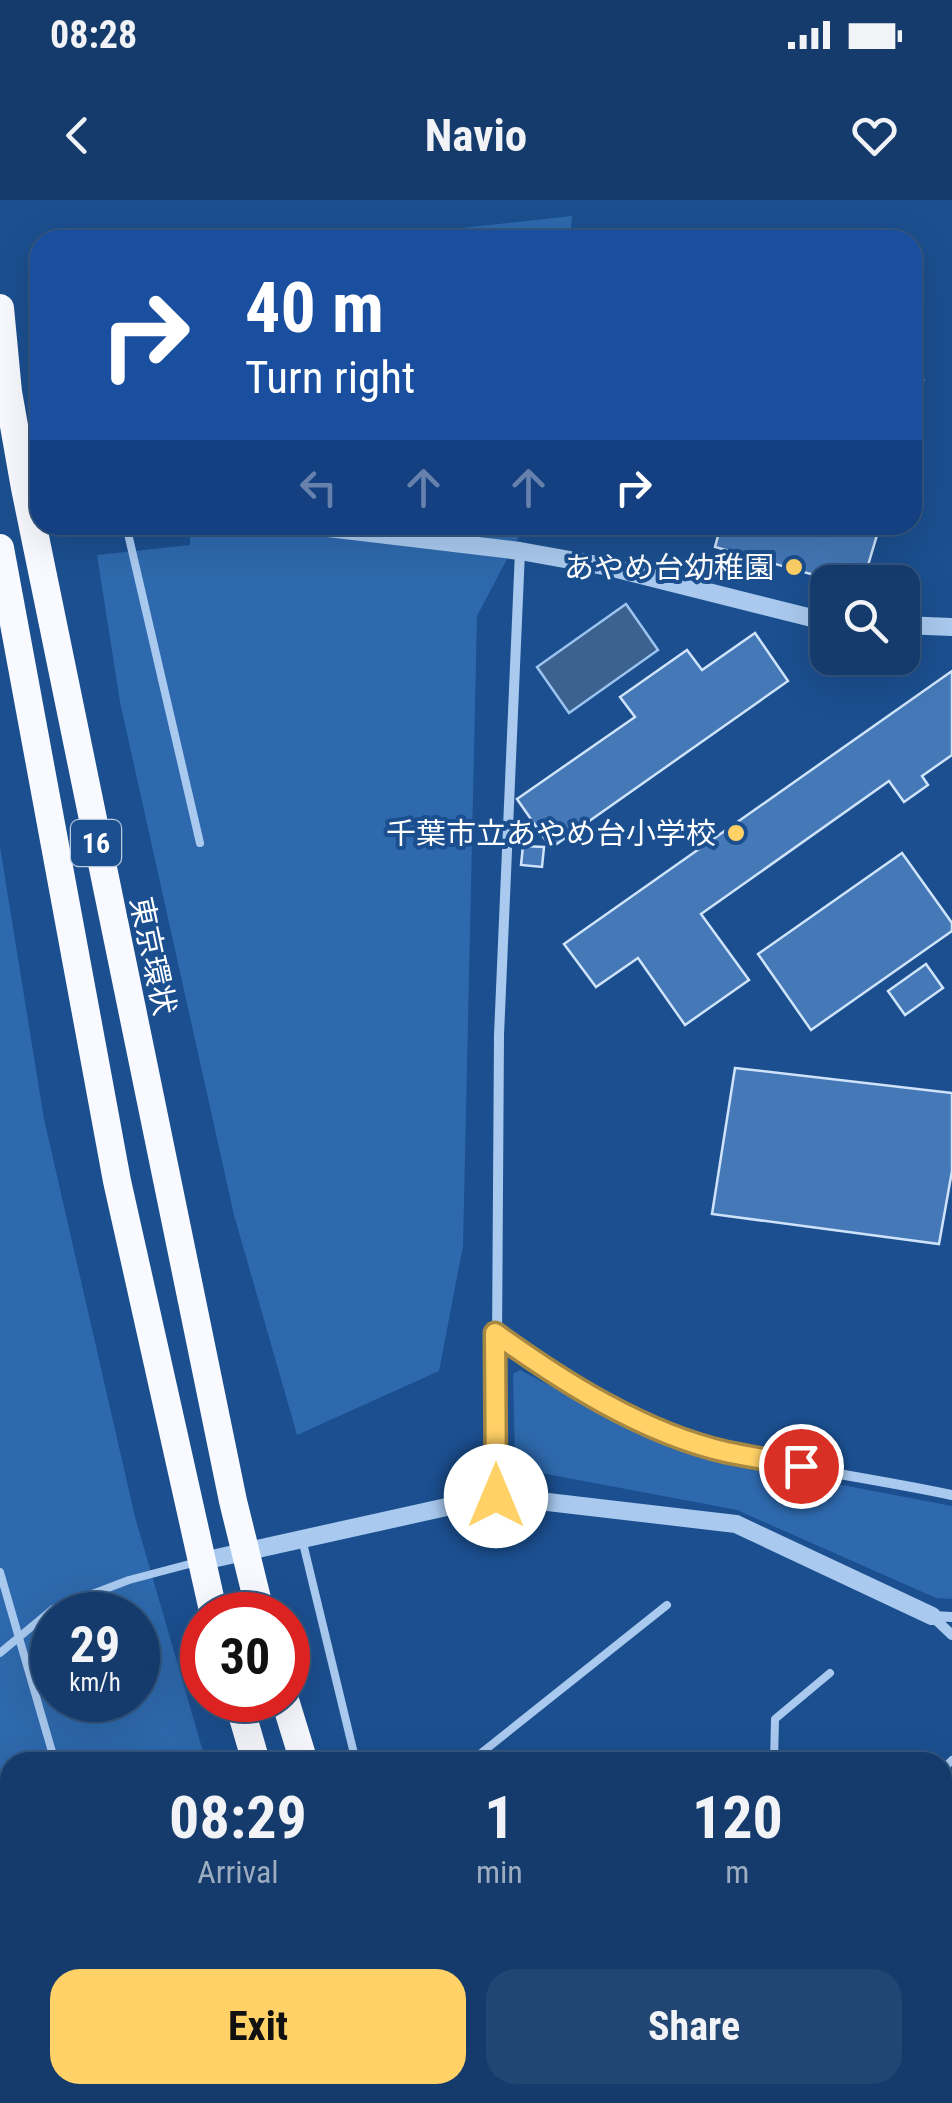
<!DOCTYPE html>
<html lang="en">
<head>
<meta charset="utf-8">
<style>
  :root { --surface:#143b6b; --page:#214673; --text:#f1f3f6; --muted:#9dadc1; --line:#33557e; --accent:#ffd166 }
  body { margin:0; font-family:"Roboto Condensed","Noto Sans JP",sans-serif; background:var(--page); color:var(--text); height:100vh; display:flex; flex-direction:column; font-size:38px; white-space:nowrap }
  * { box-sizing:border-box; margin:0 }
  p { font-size:32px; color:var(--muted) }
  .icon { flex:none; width:55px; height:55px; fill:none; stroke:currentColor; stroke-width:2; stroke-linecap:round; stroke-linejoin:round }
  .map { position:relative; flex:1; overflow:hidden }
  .details { position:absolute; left:0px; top:1552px; width:952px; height:352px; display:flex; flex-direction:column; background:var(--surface); border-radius:30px 30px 0 0; box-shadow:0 10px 40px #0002,0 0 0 2px var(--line) }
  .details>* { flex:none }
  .guide { position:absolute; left:30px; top:30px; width:892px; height:305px; border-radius:30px; box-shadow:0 10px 40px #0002,0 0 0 2px var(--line); background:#1a4fa0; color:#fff; overflow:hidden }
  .buttons { position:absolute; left:810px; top:365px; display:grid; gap:20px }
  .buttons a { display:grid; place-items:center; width:110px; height:110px; border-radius:20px; background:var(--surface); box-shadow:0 10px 40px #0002,0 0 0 2px var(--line); font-size:50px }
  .speed { position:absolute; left:30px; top:1392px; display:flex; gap:20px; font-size:50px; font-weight:700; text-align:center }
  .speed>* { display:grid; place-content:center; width:130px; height:130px; border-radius:50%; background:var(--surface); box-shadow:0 10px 40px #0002,0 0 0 2px var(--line); line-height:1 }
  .speed small { font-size:25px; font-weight:400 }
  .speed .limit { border:15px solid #d22; background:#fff; color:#111 }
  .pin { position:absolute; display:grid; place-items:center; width:85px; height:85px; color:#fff; margin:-42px; border:5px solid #fff; border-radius:50%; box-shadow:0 2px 10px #0007 }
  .me { position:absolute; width:110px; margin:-55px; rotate:0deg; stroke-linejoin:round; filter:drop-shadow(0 0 8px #0008) }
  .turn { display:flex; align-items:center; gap:35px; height:210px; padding:0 50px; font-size:45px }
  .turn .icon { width:130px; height:130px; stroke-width:2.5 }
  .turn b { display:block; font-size:70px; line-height:85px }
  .lanes { display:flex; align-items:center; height:95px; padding:0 50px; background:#0003; justify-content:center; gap:50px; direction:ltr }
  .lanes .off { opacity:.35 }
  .eta { display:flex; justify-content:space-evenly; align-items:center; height:170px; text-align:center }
  .eta b { font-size:60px; font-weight:700; line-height:70px }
  .cta { display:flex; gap:20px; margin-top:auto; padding:20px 50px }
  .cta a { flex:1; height:115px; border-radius:30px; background:var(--accent); color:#111; font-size:40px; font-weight:700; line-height:115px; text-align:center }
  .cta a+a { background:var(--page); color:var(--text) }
  .status { display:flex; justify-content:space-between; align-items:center; height:70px; padding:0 50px; background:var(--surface); direction:ltr }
  .status svg { height:28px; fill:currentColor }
  header { display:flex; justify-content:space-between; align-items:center; height:130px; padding:0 50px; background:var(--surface); font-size:45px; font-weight:700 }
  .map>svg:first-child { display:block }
  .green { fill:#2e69ad; fill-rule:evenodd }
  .water { fill:#3c6290; stroke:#9cc4f0; stroke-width:2.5 }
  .building { fill:#4478b7; stroke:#cfe3fa; stroke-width:2.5 }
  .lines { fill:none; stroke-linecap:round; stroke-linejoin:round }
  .service { stroke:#a9c9ee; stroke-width:8 }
  .minor { stroke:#a9c9ee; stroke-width:10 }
  .tertiary { stroke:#a9c9ee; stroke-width:18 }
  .trunk { stroke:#f8faff; stroke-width:28 }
  .route-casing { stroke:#a68842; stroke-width:25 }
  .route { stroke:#ffd166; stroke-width:18 }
  .poi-dot { fill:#ffd166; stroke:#1b4f8f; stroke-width:4 }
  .labels { text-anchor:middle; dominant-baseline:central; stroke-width:8; stroke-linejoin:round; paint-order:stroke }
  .shield { fill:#1b4f8f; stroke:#bbcadd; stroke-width:2.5 }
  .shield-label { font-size:28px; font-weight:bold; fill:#fff }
  .poi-label { font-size:30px; fill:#fff; stroke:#1b4f8f; text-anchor:end }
  .street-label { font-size:30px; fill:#fff; stroke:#1b4f8f }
</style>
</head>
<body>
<div class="status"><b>08:28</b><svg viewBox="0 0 49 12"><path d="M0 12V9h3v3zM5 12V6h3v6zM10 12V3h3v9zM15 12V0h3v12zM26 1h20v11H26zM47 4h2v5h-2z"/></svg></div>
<header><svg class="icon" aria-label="back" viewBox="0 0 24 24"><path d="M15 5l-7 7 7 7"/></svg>Navio<svg class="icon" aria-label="heart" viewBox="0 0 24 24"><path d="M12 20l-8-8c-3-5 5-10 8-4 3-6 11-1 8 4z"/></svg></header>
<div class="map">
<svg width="952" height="1903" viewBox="0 0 952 1903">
  <rect width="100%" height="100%" fill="#1b4f8f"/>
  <path class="green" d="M572,16L570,40H349Z
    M190,325H525L477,416L463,1046L439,1171L297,1235L234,1015L120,502L97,355L190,345Z
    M0,647L44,919L135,1317L206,1562H10V1895H338L341,1903H0ZM52,1415H138V1500H52Z
    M520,1170L640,1233L711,1260L952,1306V1399L936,1398L737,1310L536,1272L515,1258L513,1174Z"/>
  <path class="water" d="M626,404L658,450L569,513L537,467Z"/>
  <path class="building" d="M912,177L923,180L912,215Z
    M721,325H880L863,382H839L715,347Z
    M755,433L788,481L551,648L517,599L635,517L620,497L687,450L702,470Z
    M952,471V555L922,576L928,585L904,602L889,581L701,714L749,780L685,825L638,758L596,787L564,744Z
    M523,646L544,647L542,667L521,665Z
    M902,653L952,723V731L811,830L758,754Z
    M926,764L943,788L905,815L888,791Z
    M735,868L952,893V971L939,1044L712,1014Z
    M10,1666V1895H30L13,1903H0V1671Z"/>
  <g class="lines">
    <path class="service" d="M126,325L200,643
      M302,1339L356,1562
      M0,1372L55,1562
      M0,1453L53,1409L129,1380L197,1362
      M470,1562L667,1405
      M774,1562L775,1519L830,1473
      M942,1570L952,1560
      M942,1738L952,1720
      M202,1895L205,1903
      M585,1895L594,1903
      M653,1895L666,1903
      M835,1895L851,1903
      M467,1903L484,1895
      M856,1903L861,1895"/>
    <path class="minor" d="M495,1133C563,1182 642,1232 726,1252C800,1269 877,1279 952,1295
      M496,1296L499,835L520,351
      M932,1416L952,1435
      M933,1416L952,1417"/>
    <path class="tertiary" d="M303,325L520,351L609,367L828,422
      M902,425L952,427
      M203,1361L496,1296L736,1324L932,1416"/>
    <path class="trunk" d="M0,108L8,192L25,288L233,1301L261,1415
      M0,348L117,981L214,1415
      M238,1500L256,1562
      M285,1500L304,1562
      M398,1895L402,1903
      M446,1895L450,1903"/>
  </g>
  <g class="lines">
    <g class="route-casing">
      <path id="route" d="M496,1296L495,1133C563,1182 643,1233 726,1252C750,1257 776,1261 801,1266"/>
    </g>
    <use href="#route" class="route"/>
  </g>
  <g class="poi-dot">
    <circle cx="794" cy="367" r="10"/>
    <circle cx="736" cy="633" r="10"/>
  </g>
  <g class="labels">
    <rect class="shield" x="71" y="620" width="50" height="46" rx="8"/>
    <g class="shield-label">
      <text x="96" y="643">16</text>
    </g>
    <g class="poi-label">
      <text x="774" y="367">あやめ台幼稚園</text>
      <text x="716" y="633">千葉市立あやめ台小学校</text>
    </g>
    <g class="street-label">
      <text transform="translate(153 756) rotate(78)">東京環状</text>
    </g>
  </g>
</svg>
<div class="buttons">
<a><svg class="icon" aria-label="search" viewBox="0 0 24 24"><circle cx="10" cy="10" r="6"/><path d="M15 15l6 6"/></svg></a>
</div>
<div class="speed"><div>29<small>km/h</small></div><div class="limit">30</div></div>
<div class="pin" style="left:801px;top:1266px;background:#d93025"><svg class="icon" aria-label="arrive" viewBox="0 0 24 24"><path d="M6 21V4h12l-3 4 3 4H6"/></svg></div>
<svg class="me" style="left:496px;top:1296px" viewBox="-20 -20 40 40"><circle r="19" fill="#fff"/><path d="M0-13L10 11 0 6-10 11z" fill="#ffd166"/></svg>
<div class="guide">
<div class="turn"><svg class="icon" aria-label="right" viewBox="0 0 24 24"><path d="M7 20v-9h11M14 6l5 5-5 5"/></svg><div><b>40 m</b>Turn right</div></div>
<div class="lanes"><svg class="icon off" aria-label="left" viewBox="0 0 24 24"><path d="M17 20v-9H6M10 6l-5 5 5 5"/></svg><svg class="icon off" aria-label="ahead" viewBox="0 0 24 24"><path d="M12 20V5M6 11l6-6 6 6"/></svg><svg class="icon off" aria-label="ahead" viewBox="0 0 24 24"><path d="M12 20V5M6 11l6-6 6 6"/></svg><svg class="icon" aria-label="right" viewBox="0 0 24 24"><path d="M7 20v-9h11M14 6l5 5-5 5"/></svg></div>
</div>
<section class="details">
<div class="eta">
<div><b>08:29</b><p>Arrival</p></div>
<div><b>1</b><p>min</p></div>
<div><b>120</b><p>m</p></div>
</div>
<div class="cta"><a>Exit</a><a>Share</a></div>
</section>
</div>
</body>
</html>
